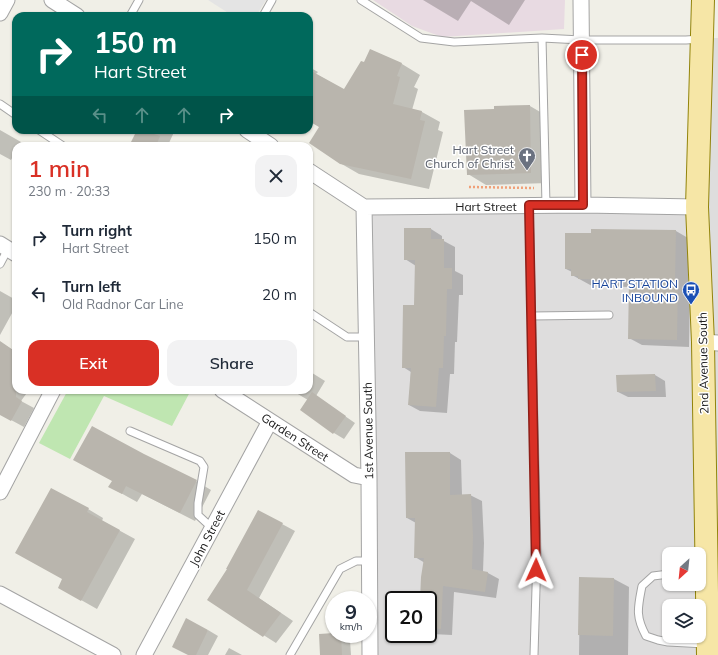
<!DOCTYPE html>
<html lang="en">
<head>
<meta charset="utf-8">
<style>
  :root { --surface:#fff; --page:#f2f2f3; --text:#1f2937; --muted:#747a83; --accent:#d93025 }
  body { margin:0; font-family:Mulish,sans-serif; background:var(--page); color:var(--text); height:100vh; display:flex; flex-direction:column; font-size:15px; white-space:nowrap }
  * { box-sizing:border-box; margin:0 }
  p { font-size:13px; color:var(--muted) }
  .icon { flex:none; width:22px; height:22px; fill:none; stroke:currentColor; stroke-width:2; stroke-linecap:round; stroke-linejoin:round }
  .map { position:relative; flex:1; overflow:hidden }
  .sheet { position:absolute; left:12px; top:142px; width:301px; height:252px; display:flex; flex-direction:column; background:var(--surface); border-radius:12px; box-shadow:0 1px 3px #0004 }
  .sheet>* { flex:none }
  .guide { position:absolute; left:12px; top:12px; width:301px; height:122px; border-radius:12px; box-shadow:0 1px 3px #0004; background:#00695c; color:#fff; overflow:hidden }
  .needle { width:26px; rotate:207deg }
  .tools { position:absolute; left:662px; top:547px; display:grid; gap:8px }
  .tools a { display:grid; place-items:center; width:44px; height:44px; border-radius:8px; background:var(--surface); box-shadow:0 1px 3px #0004; font-size:20px }
  .speed { position:absolute; left:325px; top:591px; display:flex; gap:8px; font-size:20px; font-weight:700; text-align:center }
  .speed>* { display:grid; place-content:center; width:52px; height:52px; border-radius:50%; background:var(--surface); box-shadow:0 1px 3px #0004; line-height:1 }
  .speed small { font-size:10px; font-weight:400 }
  .speed .limit { border:2px solid #111; border-radius:6px; background:#fff; color:#111 }
  .pin { position:absolute; display:grid; place-items:center; width:34px; height:34px; color:#fff; margin:-17px; border:2px solid #fff; border-radius:50%; box-shadow:0 1px 4px #0007 }
  .me { position:absolute; width:44px; margin:-22px; rotate:1deg; stroke-linejoin:round; filter:drop-shadow(0 0 3px #0008) }
  .turn { display:flex; align-items:center; gap:14px; height:84px; padding:0 16px; font-size:18px }
  .turn .icon { width:52px; height:52px; stroke-width:2.5 }
  .turn b { display:block; font-size:28px; line-height:34px }
  .lanes { display:flex; align-items:center; height:38px; padding:0 16px; background:#0003; justify-content:center; gap:20px; direction:ltr }
  .lanes .off { opacity:.35 }
  .round { display:grid; place-items:center; flex:none; width:42px; height:42px; border-radius:12px; background:var(--page) }
  .head { display:flex; align-items:center; justify-content:space-between; height:68px; padding:0 16px }
  h1 { font-size:24px; font-weight:600; line-height:30px; color:var(--accent) }
  .button { display:flex; gap:8px; margin-top:auto; padding:8px 16px }
  .button a { flex:1; height:46px; border-radius:12px; background:var(--accent); color:#fff; font-size:16px; font-weight:600; line-height:46px; text-align:center }
  .button a+a { background:var(--page); color:var(--text) }
  ul { padding:0; list-style:none }
  li { display:flex; align-items:center; gap:12px; height:56px; padding:0 16px }
  li div { flex:1 }
  li b { display:block; font-size:15px }
  li em { font-style:normal }
  .map>svg:first-child { display:block }
  .residential { fill:#dedddd; fill-rule:evenodd }
  .industrial { fill:#e8dae2 }
  .grass { fill:#bfe6b1 }
  .parking { fill:#e4e4e4 }
  .shadow { fill:#0003 }
  .building { fill:#b9b5ad }
  .lines { fill:none; stroke-linecap:round; stroke-linejoin:round }
  .service-casing { stroke:#a4a4a4; stroke-width:9 }
  .minor-casing { stroke:#a4a4a4; stroke-width:17 }
  .primary-casing { stroke:#92840b; stroke-width:24 }
  .path { stroke:#f0a078; stroke-width:2.5; stroke-dasharray:2 2; stroke-linecap:butt }
  .service { stroke:#fff; stroke-width:7 }
  .minor { stroke:#fff; stroke-width:15 }
  .primary { stroke:#f6e6a6; stroke-width:22 }
  .route-casing { stroke:#8d1f18; stroke-width:10 }
  .route { stroke:#d93025; stroke-width:7 }
  .labels { text-anchor:middle; dominant-baseline:central; stroke-width:3; stroke-linejoin:round; paint-order:stroke }
  .worship-label { font-size:12px; fill:#5b616d; stroke:#fff; text-anchor:end }
  .street-label { font-size:12px; fill:#202020; stroke:#fff }
  .transit-label { font-size:12px; fill:#164399; stroke:#fff; text-anchor:end }
</style>
</head>
<body>
<div class="map">
<svg width="718" height="655" viewBox="0 0 718 655">
  <rect width="100%" height="100%" fill="#f0efe7"/>
  <path class="residential" d="M702,38H718V655H370L364,207H697ZM669,554H699V584H669ZM394,600H428V634H394ZM669,606H699V636H669Z"/>
  <path class="industrial" d="M373,0H565L564,29L442,37L412,26Z"/>
  <path class="grass" d="M68,390H191L172,426L104,396L70,459L39,443Z"/>
  <path class="parking" d="M208,0H266L256,16H233Z"/>
  <path class="shadow" d="M423,0H525L509,25L471,1L458,21Z
    M371,50L402,64L420,75L414,87L418,89L412,110L422,112L440,122L438,130L443,132L429,189L359,174L340,163L320,127L309,121V67L318,72L316,74L344,90L364,63Z
    M530,106L547,116L549,183L486,185L468,174Z
    M0,130L21,142L18,146H16V151L11,160L0,154Z
    M138,130H175L169,143L175,146H130Z
    M431,229L442,236V240L455,247V271L463,275V295H459L457,342H455L454,374H450L447,413L420,411L409,405L411,372L403,367L415,306L416,266L405,259Z
    M676,231L688,238V289L690,291L689,347L642,345L629,338L630,287L592,286L572,275V272L566,269Z
    M0,291L16,300V306L0,335Z
    M0,342L16,352V390H29L21,401L34,408L24,427L0,414Z
    M309,371L325,381L316,396L355,423L344,439L334,433L308,400L291,390H309Z
    M655,375L665,381L666,397H628L618,392L617,376Z
    M406,453H450L461,460L462,495H470L482,501L484,543L483,572L488,573L499,579L496,598L454,592L452,635L431,634L428,632V600H421L425,563L415,557L416,523L407,518Z
    M113,481H196L211,490L195,521L142,494L137,502L110,487Z
    M88,509L103,518L102,521L135,539L97,609L74,596L64,579L31,561Z
    M282,524L295,531L259,598L293,621L276,643L209,600Z
    M580,578L614,579L629,587L628,655H579Z
    M208,630L218,636L208,655H188Z
    M340,634L350,640L351,655H321Z
    M229,648L242,655H225Z"/>
  <path class="building" d="M370,49L402,63L397,76L400,77L393,104L422,111L420,120L425,121L411,179L340,164L309,143L319,127L309,121V79L313,72L344,89L361,61L364,62Z
    M530,105L531,173L467,175L464,110L494,109V106Z
    M137,130H156L154,134L160,136L156,146H129Z
    M404,228H431V239H444V268H452V289H447L446,336H444L443,368H439L436,407L408,405L411,368H402L403,305H414L415,260H404Z
    M591,229L676,230L675,282H678L677,340L628,339L629,280L578,279V276H571V269H565V233H591Z
    M0,341L16,352V397L22,401L11,421L0,415Z
    M655,374L656,391L617,392L616,375Z
    M312,392L346,416L333,434L300,410Z
    M92,426L144,454L197,480L180,513L126,486L122,494L108,487L112,481L73,460Z
    M405,452H450V495L471,494L473,536L472,569L488,572L485,592L443,586L441,629L428,628V600H420L421,577L424,558H414L415,518H406Z
    M51,488L89,508L87,512L120,530L81,601L58,588L62,579L15,553Z
    M258,510L283,523L247,590L281,613L263,637L207,600L227,569H226Z
    M579,577L614,578L613,636L578,635Z
    M186,618L208,630L196,655H188L172,647Z
    M334,633L341,634L342,655H320L319,634Z"/>
  <g class="lines">
    <g class="service-casing">
      <path id="service" d="M361,0L421,38L454,42L542,38L581,40H686L700,39
        M130,16L139,0
        M263,16L272,0
        M542,38L546,205
        M0,104L16,115
        M39,130L63,146
        M529,205L537,555L534,655
        M0,264L8,249
        M309,312L347,337H366
        M532,316L609,315
        M130,431L200,461L204,467L198,503V515L212,528
        M669,574L653,576L642,586C638,607 635,616 646,636L658,640L668,642L706,644
        M290,655L340,569L356,561H370"/>
    </g>
    <g class="minor-casing">
      <path id="minor" d="M52,0L77,16
        M581,0L583,205
        M0,13L7,0
        M247,130L271,146
        M309,171L364,207L583,205L697,207
        M364,207L369,478L370,655
        M0,244L16,254
        M703,342L718,343
        M222,390L354,475L369,478
        M0,492L53,390
        M0,594L113,655
        M144,655L270,421"/>
    </g>
    <g class="primary-casing">
      <path id="primary" d="M703,0L697,207L703,342L708,655"/>
    </g>
    <path class="path" d="M469,187L534,188"/>
    <use href="#service" class="service"/>
    <use href="#minor" class="minor"/>
    <use href="#primary" class="primary"/>
  </g>
  <g class="lines">
    <g class="route-casing">
      <path id="route" d="M536,570L529,205H583L582,55"/>
    </g>
    <use href="#route" class="route"/>
  </g>
  <defs>
    <g id="church-pin" transform="scale(0.9)"><path d="M0 17L-7.5 6A9.5 9.5 0 1 1 7.5 6Z" fill="#6b7280" stroke="#fff"/><path d="M-1.2-6h2.4v3.5h3.3v2.4h-3.3V6h-2.4V-.1h-3.3v-2.4h3.3Z" fill="#fff"/></g>
    <g id="bus-pin" transform="scale(0.9)"><path d="M0 17L-7.5 6A9.5 9.5 0 1 1 7.5 6Z" fill="#1a4fb4" stroke="#fff"/><path d="M-5-6H5V4H4V6H2V4H-2V6H-4V4H-5ZM-3.5-4V0h7V-4ZM-3.5 1.2v1.5H-2V1.2ZM2 1.2v1.5H3.5V1.2Z" fill="#fff"/></g>
  </defs>
  <g fill-rule="evenodd">
    <use href="#church-pin" x="527" y="156"/>
    <use href="#bus-pin" x="691" y="290"/>
  </g>
  <g class="labels">
    <g class="worship-label">
      <text x="514" y="149">Hart Street<tspan x="514" dy="14">Church of Christ</tspan></text>
    </g>
    <g class="street-label">
      <text x="486" y="206">Hart Street</text>
      <text transform="translate(703 363) rotate(-91)">2nd Avenue South</text>
      <text transform="translate(368 431) rotate(-91)">1st Avenue South</text>
      <text transform="translate(295 437) rotate(33)">Garden Street</text>
      <text transform="translate(207 538) rotate(-62)">John Street</text>
    </g>
    <g class="transit-label">
      <text x="678" y="283">HART STATION<tspan x="678" dy="14">INBOUND</tspan></text>
    </g>
  </g>
</svg>
<div class="tools">
<a><svg class="needle" viewBox="-14 -14 28 28"><path d="M0-13l5 13h-10z" fill="#e53935"/><path d="M0 13l5-13h-10z" fill="#747a83"/></svg></a>
<a><svg class="icon" aria-label="layers" viewBox="0 0 24 24"><path d="M12 4l9 5-9 5-9-5zM3 14l9 5 9-5"/></svg></a>
</div>
<div class="speed"><div>9<small>km/h</small></div><div class="limit">20</div></div>
<div class="pin" style="left:582px;top:55px;background:#d93025"><svg class="icon" aria-label="arrive" viewBox="0 0 24 24"><path d="M6 21V4h12l-3 4 3 4H6"/></svg></div>
<svg class="me" style="left:536px;top:570px" viewBox="-20 -20 40 40"><path d="M0-17L14 15 0 8-14 15z" fill="#d93025" stroke="#fff" stroke-width="4"/></svg>
<div class="guide">
<div class="turn"><svg class="icon" aria-label="right" viewBox="0 0 24 24"><path d="M7 20v-9h11M14 6l5 5-5 5"/></svg><div><b>150 m</b>Hart Street</div></div>
<div class="lanes"><svg class="icon off" aria-label="left" viewBox="0 0 24 24"><path d="M17 20v-9H6M10 6l-5 5 5 5"/></svg><svg class="icon off" aria-label="ahead" viewBox="0 0 24 24"><path d="M12 20V5M6 11l6-6 6 6"/></svg><svg class="icon off" aria-label="ahead" viewBox="0 0 24 24"><path d="M12 20V5M6 11l6-6 6 6"/></svg><svg class="icon" aria-label="right" viewBox="0 0 24 24"><path d="M7 20v-9h11M14 6l5 5-5 5"/></svg></div>
</div>
<section class="sheet">
<div class="head"><div><h1>1 min</h1><p>230 m · 20:33</p></div><a class="round"><svg class="icon" aria-label="close" viewBox="0 0 24 24"><path d="M6 6l12 12M18 6L6 18"/></svg></a></div>
<ul>
<li><svg class="icon" aria-label="right" viewBox="0 0 24 24"><path d="M7 20v-9h11M14 6l5 5-5 5"/></svg><div><b>Turn right</b><p>Hart Street</p></div><em>150 m</em></li>
<li><svg class="icon" aria-label="left" viewBox="0 0 24 24"><path d="M17 20v-9H6M10 6l-5 5 5 5"/></svg><div><b>Turn left</b><p>Old Radnor Car Line</p></div><em>20 m</em></li>
</ul>
<div class="button"><a>Exit</a><a>Share</a></div>
</section>
</div>
</body>
</html>
